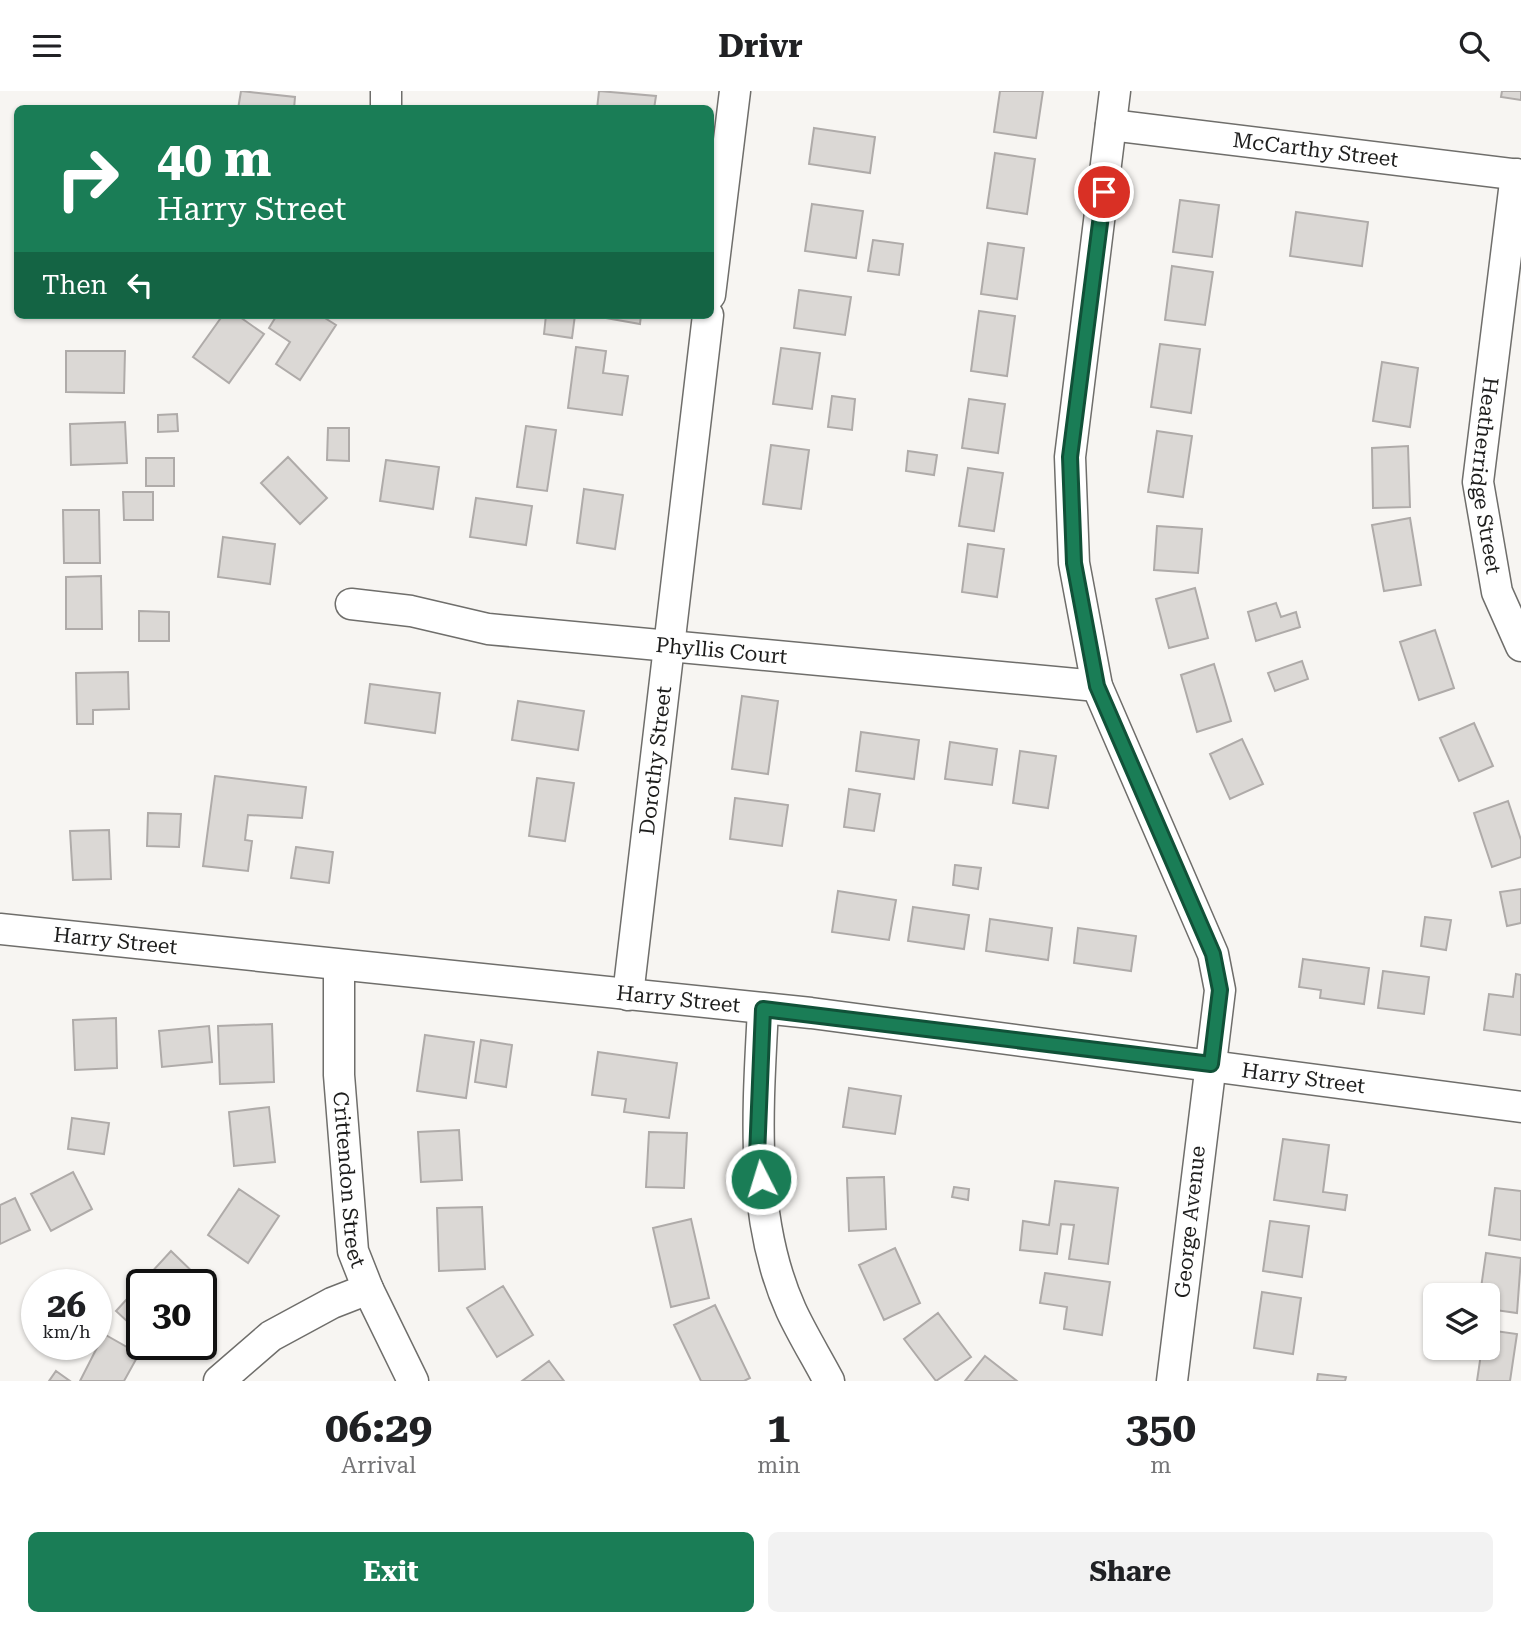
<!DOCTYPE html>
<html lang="en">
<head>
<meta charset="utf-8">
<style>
  :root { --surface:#fff; --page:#f2f2f2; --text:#202124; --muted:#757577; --accent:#1a7d56 }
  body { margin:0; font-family:"Roboto Serif",serif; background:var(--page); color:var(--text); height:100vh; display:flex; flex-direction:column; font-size:26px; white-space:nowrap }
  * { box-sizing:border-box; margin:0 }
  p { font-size:23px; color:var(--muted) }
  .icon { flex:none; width:38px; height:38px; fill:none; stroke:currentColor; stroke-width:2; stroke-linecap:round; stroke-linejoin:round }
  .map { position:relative; height:1290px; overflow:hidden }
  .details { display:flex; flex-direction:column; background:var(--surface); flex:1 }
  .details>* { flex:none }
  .guide { position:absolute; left:14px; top:14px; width:700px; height:214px; border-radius:10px; box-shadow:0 2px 5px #0004; background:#1a7d56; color:#fff; overflow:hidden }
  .tools { position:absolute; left:1423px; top:1192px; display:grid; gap:14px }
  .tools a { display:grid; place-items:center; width:77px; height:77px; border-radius:10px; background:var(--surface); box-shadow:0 2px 5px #0004; font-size:35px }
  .speed { position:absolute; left:21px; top:1178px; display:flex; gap:14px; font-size:35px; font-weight:700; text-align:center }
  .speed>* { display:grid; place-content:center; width:91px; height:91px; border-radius:50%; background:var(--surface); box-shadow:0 2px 5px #0004; line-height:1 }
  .speed small { font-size:18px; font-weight:400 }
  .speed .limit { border:4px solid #111; border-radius:10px; background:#fff; color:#111 }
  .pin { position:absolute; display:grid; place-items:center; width:60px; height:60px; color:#fff; margin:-30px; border:4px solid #fff; border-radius:50%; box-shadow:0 2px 7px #0007 }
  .me { position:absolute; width:77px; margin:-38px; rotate:355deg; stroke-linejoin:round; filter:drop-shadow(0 0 5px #0008) }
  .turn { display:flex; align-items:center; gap:24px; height:147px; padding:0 28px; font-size:32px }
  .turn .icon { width:91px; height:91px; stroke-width:2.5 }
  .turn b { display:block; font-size:49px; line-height:60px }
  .then { display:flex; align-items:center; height:66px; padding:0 28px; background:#0003; gap:14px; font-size:26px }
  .eta { display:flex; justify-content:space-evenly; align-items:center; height:119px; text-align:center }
  .eta b { font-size:42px; font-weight:700; line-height:49px }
  .button { display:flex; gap:14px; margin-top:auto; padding:14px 28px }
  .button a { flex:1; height:80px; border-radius:10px; background:var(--accent); color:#fff; font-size:28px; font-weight:700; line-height:80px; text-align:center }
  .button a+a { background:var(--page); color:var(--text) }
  header { display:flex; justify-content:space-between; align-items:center; height:91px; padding:0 28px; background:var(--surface); font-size:32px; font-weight:700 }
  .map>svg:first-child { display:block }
  .building { fill:#dbd8d5; stroke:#afaba9; stroke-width:2 }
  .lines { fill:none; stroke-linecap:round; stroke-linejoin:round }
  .minor-casing { stroke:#6f6e6b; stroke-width:33 }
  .minor { stroke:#fff; stroke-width:30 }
  .route-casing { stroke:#115138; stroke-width:18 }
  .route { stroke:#1a7d56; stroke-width:12 }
  .labels { text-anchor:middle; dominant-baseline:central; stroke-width:7; stroke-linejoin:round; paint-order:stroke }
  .street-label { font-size:21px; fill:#1e1e1d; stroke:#fff }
</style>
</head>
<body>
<header><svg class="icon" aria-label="menu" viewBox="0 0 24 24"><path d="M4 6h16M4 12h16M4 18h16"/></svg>Drivr<svg class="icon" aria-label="search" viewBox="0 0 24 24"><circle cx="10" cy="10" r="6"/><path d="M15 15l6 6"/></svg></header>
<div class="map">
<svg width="1521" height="1290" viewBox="0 0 1521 1290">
  <rect width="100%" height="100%" fill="#f7f5f2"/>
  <path class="building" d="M241,0L295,6L294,18H238Z
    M599,0L656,5L654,18H597Z
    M1000,0H1043L1036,47L994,41Z
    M1502,0H1521V9L1501,6Z
    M814,37L875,46L870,82L809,73Z
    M995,62L1035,68L1027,123L987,117Z
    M1180,109L1219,114L1212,166L1173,161Z
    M812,113L863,120L856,167L805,160Z
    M1296,121L1368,131L1362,175L1290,165Z
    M873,149L903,153L899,184L868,180Z
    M988,152L1024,157L1017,208L981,203Z
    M1172,175L1213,181L1205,234L1165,229Z
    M799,199L851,206L845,244L794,237Z
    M979,220L1015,225L1007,285L971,280Z
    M223,224H237L264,243L229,292L193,266Z
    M277,224H320L336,234L300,289L276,273L290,251L269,237Z
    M546,224H575L572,247L544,243Z
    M589,224H641L640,233Z
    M1160,253L1200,258L1191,322L1151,316Z
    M576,256L606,260L603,282L628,285L622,324L568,317Z
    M781,257L820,262L812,318L773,313Z
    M66,260H125L124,302L66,301Z
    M1382,271L1418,277L1410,336L1373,330Z
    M832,305L855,308L852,339L828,336Z
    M969,308L1005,313L998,362L962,357Z
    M177,323L178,340L158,341V324Z
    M125,331L127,372L71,374L70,333Z
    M526,335L556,339L547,400L517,396Z
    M328,337H349V370L327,369Z
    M1157,340L1192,345L1183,406L1148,401Z
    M771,354L809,359L801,418L763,413Z
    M1408,355L1410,416L1373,417L1372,357Z
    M908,360L937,364L934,384L906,380Z
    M288,366L327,407L300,433L261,392Z
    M146,367H174V395H146Z
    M386,369L439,376L433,418L380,410Z
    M968,377L1003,382L994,440L959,435Z
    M584,398L623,404L615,458L577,452Z
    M123,401H153V429H124Z
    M476,407L532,415L526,454L470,446Z
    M63,419H99L100,472H64Z
    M1410,427L1421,494L1384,500L1372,434Z
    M1157,435L1202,438L1198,482L1154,479Z
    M223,446L275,453L270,493L218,486Z
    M968,453L1004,458L997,506L962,501Z
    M101,485L102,538H66V486Z
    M1195,497L1208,547L1169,557L1156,508Z
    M1276,512L1281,526L1296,521L1300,536L1256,550L1248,521Z
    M139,520L169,521V550H139Z
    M1435,539L1454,597L1419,609L1400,551Z
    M1302,570L1308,588L1275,600L1268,582Z
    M1214,573L1231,630L1197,641L1181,584Z
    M128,581L129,618L93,619V633H77L76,582Z
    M370,593L440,602L435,642L365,632Z
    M742,605L778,610L768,683L732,678Z
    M518,610L584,620L578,659L512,649Z
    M1474,632L1493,675L1459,690L1440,647Z
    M861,641L919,649L914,688L856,680Z
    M1242,648L1263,693L1230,708L1210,663Z
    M950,651L997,658L992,694L945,688Z
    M1020,660L1056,665L1048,717L1013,712Z
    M215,685L306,696L302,727L248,724L245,749L252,750L248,780L203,775Z
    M537,687L574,692L565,750L529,745Z
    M849,698L880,703L874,740L844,736Z
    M735,707L788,714L782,755L730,748Z
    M1508,710L1521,749V766L1492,776L1474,722Z
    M148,722L181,723L179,756L147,755Z
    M109,739L111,788L73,789L70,740Z
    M296,756L333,761L329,792L291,787Z
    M955,774L981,777L978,798L953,794Z
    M1521,798V832L1507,835L1500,801Z
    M838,800L896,809L889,849L832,841Z
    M913,816L969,824L964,858L908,850Z
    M1425,826L1451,829L1446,859L1421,855Z
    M990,828L1052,837L1048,869L986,860Z
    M1078,837L1136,845L1131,880L1074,872Z
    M1303,868L1369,877L1364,913L1320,907L1321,899L1299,896Z
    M1383,880L1429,886L1424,923L1378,917Z
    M1516,883L1521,884V944L1484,939L1489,903L1513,906Z
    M116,927L117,977L75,979L73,929Z
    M272,933L274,991L220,993L218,935Z
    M209,935L212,971L162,976L159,940Z
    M425,944L474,951L466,1007L417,1000Z
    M481,949L512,954L506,996L475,991Z
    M598,961L677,972L669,1027L624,1021L626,1008L592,1004Z
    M849,997L901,1005L895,1043L843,1036Z
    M269,1016L275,1071L234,1075L229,1021Z
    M72,1027L109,1032L104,1063L68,1058Z
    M459,1039L462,1089L421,1091L418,1041Z
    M649,1041L687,1042L684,1097L646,1096Z
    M1283,1048L1329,1054L1323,1101L1347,1104L1345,1119L1274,1109Z
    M73,1081L92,1118L51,1140L31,1103Z
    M884,1086L886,1138L849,1140L847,1087Z
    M1055,1090L1118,1097L1108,1173L1069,1168L1074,1134L1061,1133L1057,1163L1020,1159L1023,1130L1049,1134Z
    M954,1096L969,1098L968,1109L952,1106Z
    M1495,1097L1521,1100V1149L1489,1144Z
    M239,1098L279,1125L248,1172L208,1144Z
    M15,1107L30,1139L0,1153V1114Z
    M482,1116L485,1178L439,1180L437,1117Z
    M691,1128L709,1207L671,1216L653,1137Z
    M1270,1130L1309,1135L1302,1186L1263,1180Z
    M895,1157L920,1212L884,1229L859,1174Z
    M171,1160L204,1192L201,1195L142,1194V1244L116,1220Z
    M1486,1162L1521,1167L1517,1222L1488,1218V1204H1480Z
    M1045,1182L1110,1191L1102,1244L1064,1238L1067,1216L1040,1212Z
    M503,1195L533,1244L497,1266L467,1217Z
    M1262,1201L1301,1207L1293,1263L1254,1257Z
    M715,1214L750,1287L744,1290H701L674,1234Z
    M938,1222L971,1266L936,1290L904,1248Z
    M1488,1239L1517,1243L1510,1290H1477L1482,1256H1488Z
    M104,1243L139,1263L124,1290H80Z
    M985,1265L1017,1290H965Z
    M549,1270L564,1290H522Z
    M56,1280L70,1290H49Z
    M1318,1283L1346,1286L1345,1290H1317Z"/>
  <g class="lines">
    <g class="minor-casing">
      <g id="minor">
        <path d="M386,0V18"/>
        <path d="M1115,0L1070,366L1074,472L1097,595L1213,863L1220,899L1172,1290"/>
        <path id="s1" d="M1111,34L1521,84"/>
        <path id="s2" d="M1516,83L1478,391L1497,501L1521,555"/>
        <path d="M710,204L735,0"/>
        <path id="s3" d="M351,513L411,520L488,538L1097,595"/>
        <path id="s4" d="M0,838L811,922L1521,1016"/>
        <path id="s5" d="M339,874V984L353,1160L368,1198L413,1290"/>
        <path id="s6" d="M628,904L708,224"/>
        <path d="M763,918C758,1016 749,1126 791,1219C802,1243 817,1267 829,1290"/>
        <path d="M219,1290L271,1245L332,1212L368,1198"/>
      </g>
    </g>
    <use href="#minor" class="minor"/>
  </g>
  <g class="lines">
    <g class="route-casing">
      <path id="route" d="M761,1088L757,1065L763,918L1211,973L1220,899L1213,863L1097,595L1074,472L1070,366L1104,101"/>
    </g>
    <use href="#route" class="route"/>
  </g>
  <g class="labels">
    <g class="street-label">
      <text stroke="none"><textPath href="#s1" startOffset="206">McCarthy Street</textPath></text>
      <text stroke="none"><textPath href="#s2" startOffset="304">Heatherridge Street</textPath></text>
      <text stroke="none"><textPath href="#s3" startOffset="374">Phyllis Court</textPath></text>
      <text stroke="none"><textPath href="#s6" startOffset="236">Dorothy Street</textPath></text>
      <text stroke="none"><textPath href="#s4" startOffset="116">Harry Street</textPath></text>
      <text stroke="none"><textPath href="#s4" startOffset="682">Harry Street</textPath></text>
      <text stroke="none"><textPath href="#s4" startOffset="1312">Harry Street</textPath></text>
      <text stroke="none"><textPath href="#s5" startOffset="215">Crittendon Street</textPath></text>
      <text transform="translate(1190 1131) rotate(-84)">George Avenue</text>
    </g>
  </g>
</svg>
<div class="tools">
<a><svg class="icon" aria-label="layers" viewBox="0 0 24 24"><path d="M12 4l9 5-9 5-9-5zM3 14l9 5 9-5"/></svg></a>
</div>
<div class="speed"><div>26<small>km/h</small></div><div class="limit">30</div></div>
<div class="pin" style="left:1104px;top:101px;background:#d93025"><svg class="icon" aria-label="arrive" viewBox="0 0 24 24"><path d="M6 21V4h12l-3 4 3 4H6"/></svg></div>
<svg class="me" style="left:761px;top:1088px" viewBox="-20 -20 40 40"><circle r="17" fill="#1a7d56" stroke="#fff" stroke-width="3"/><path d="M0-11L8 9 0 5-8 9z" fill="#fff"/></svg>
<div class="guide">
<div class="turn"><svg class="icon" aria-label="right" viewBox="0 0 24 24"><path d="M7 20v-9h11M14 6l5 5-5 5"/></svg><div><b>40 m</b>Harry Street</div></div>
<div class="then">Then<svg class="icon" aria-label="left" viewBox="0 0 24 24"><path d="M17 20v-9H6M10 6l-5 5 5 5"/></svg></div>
</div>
</div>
<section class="details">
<div class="eta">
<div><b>06:29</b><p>Arrival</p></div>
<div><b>1</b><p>min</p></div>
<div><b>350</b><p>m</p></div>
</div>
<div class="button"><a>Exit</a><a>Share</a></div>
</section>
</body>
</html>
